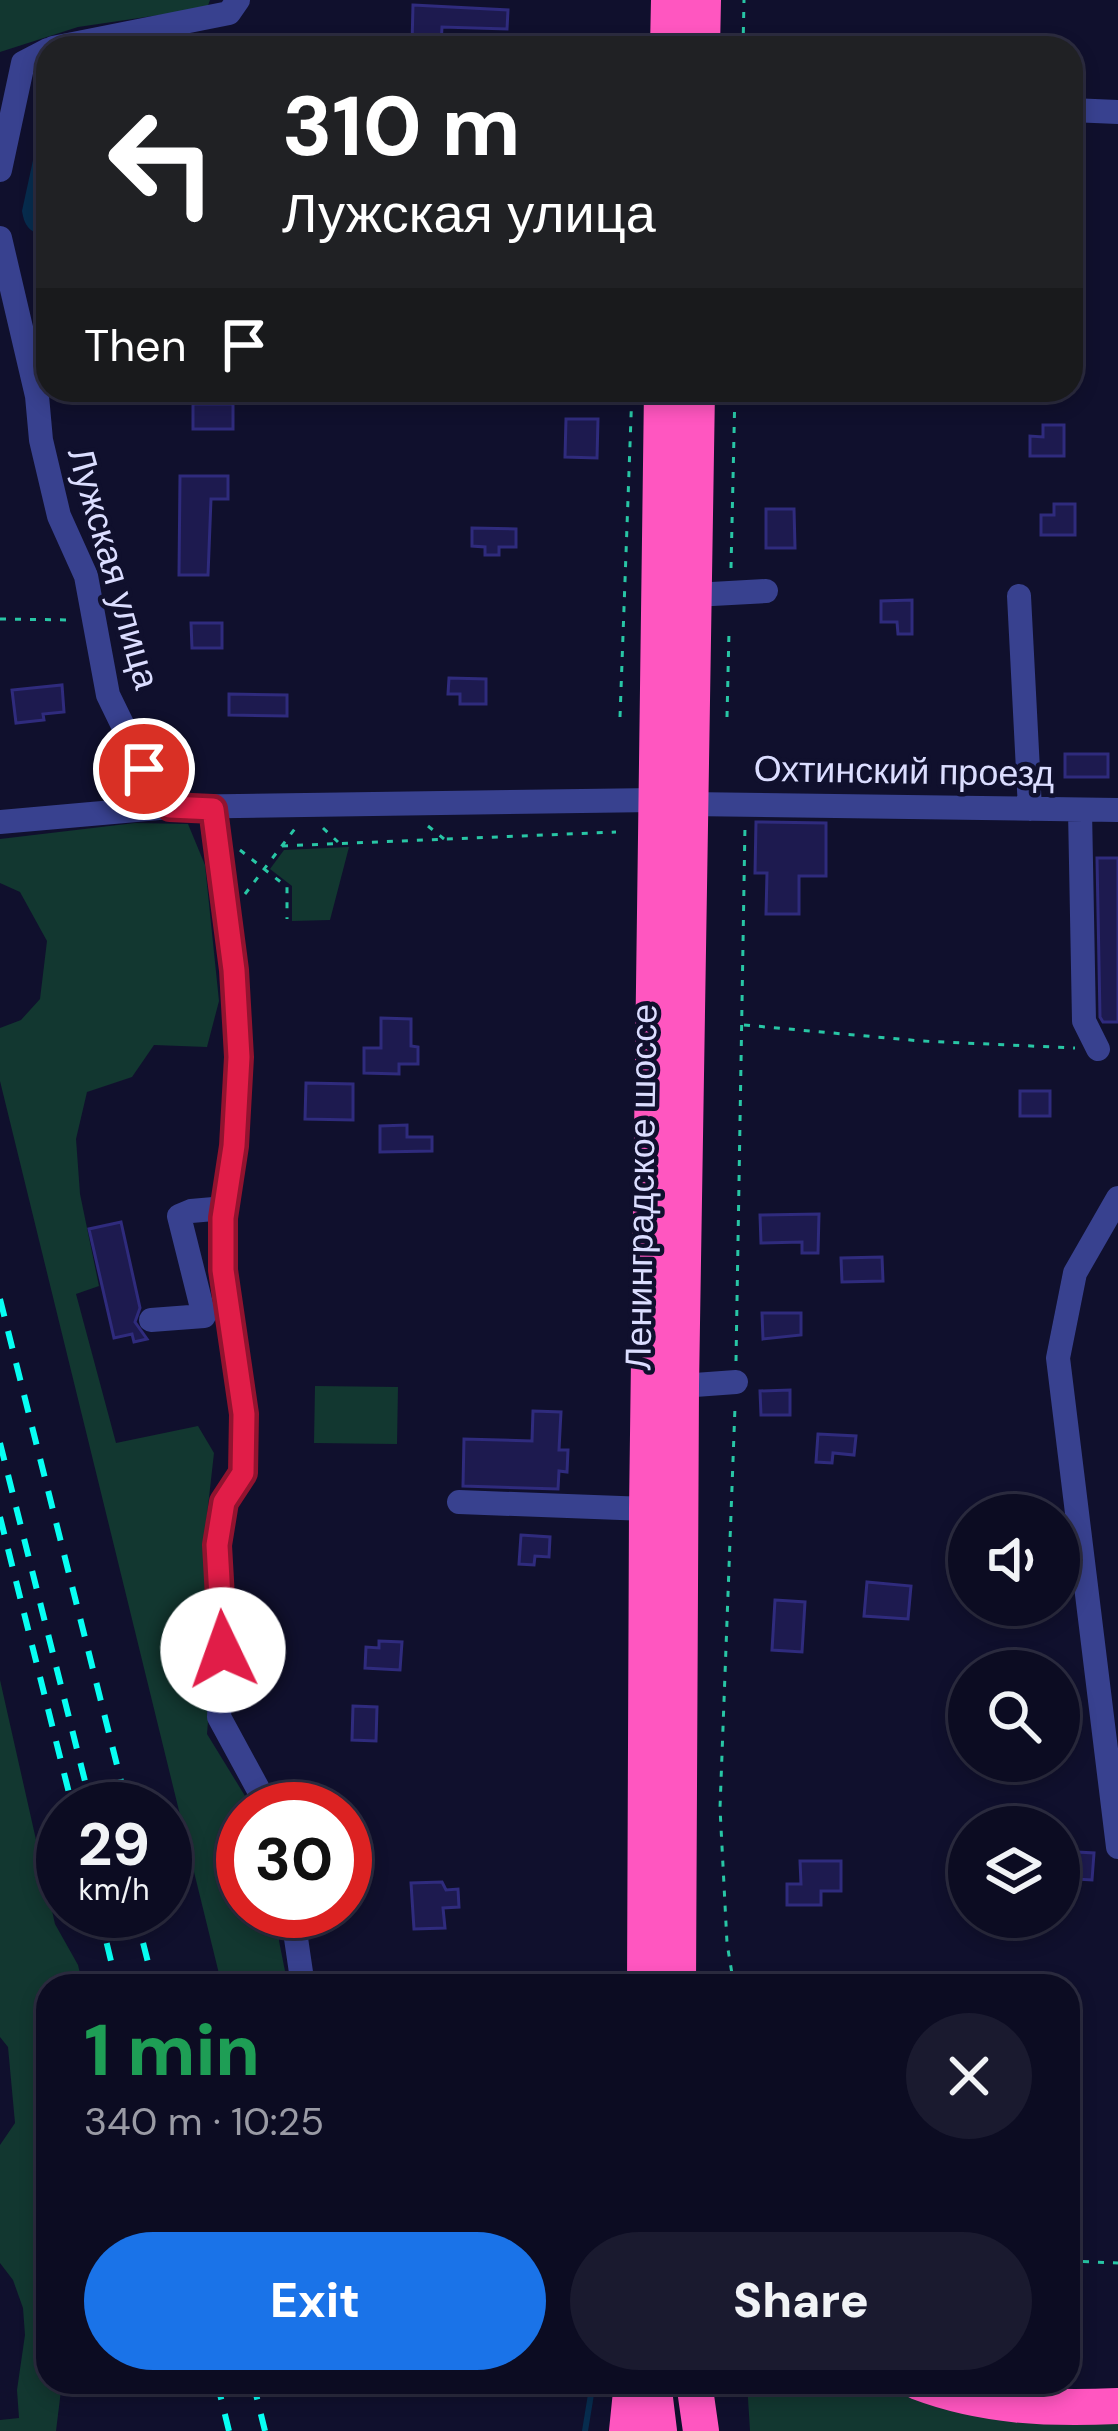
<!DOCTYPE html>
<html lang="en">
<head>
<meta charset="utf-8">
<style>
  :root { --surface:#0c0c22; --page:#1a1a2f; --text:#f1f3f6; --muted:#9a9ba5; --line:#2c2c40; --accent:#1a73e8 }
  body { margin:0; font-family:"DM Sans",sans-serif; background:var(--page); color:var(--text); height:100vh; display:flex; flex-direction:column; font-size:45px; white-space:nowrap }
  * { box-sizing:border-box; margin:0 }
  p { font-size:39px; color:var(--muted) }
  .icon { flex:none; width:66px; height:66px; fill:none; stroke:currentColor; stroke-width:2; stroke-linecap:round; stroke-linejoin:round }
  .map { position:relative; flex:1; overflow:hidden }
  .details { position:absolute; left:36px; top:1974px; width:1044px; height:420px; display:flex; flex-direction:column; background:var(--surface); border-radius:36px; box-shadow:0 6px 18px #0003,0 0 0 3px var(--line) }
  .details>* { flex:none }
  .hud { position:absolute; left:36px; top:36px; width:1047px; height:366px; border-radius:36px; box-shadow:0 6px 18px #0003,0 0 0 3px var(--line); background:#202124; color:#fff; overflow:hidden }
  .tools { position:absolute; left:948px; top:1494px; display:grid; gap:24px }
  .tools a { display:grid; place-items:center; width:132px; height:132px; border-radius:50%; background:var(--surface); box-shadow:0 6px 18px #0003,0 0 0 3px var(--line); font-size:60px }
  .speed { position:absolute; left:36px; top:1782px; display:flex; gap:24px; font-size:60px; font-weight:700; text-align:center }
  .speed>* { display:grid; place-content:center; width:156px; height:156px; border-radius:50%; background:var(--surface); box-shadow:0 6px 18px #0003,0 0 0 3px var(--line); line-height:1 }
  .speed small { font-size:30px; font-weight:400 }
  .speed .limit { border:18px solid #d22; background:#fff; color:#111 }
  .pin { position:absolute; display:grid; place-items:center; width:102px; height:102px; color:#fff; margin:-51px; border:6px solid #fff; border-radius:50%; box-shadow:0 3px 12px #0007 }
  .me { position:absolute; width:132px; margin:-66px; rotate:357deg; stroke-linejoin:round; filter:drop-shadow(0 0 9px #0008) }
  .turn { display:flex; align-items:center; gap:42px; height:252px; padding:0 48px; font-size:54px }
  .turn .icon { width:156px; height:156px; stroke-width:2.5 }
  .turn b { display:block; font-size:84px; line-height:102px }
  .then { display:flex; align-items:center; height:114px; padding:0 48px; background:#0003; gap:24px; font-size:45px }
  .round { display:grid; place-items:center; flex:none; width:126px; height:126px; border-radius:63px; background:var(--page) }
  .head { display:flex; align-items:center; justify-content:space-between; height:204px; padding:0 48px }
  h1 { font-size:72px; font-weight:800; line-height:90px; color:#1e9e55 }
  .action { display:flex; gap:24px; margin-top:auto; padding:24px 48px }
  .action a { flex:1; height:138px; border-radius:72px; background:var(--accent); color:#fff; font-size:48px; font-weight:800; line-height:138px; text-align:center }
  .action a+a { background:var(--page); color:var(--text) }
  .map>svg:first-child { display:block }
  .green { fill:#123730 }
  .water { fill:#072c4e }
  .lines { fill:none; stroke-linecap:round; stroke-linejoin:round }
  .stream { stroke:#072c4e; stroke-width:6 }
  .building { fill:#1d1a4f; stroke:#2f2b7d; stroke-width:3 }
  .path { stroke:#28c6a5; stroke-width:3; stroke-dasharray:6 9; stroke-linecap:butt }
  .minor { stroke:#38418f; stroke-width:24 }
  .highway { stroke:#ff56c0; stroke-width:36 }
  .rail { stroke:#07fff3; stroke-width:6; stroke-dasharray:18 15; stroke-linecap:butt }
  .route-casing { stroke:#92132f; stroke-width:30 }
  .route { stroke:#e11d48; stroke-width:21 }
  .labels { text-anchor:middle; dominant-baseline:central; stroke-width:9; stroke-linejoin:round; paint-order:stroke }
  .street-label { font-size:36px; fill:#dbddff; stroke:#10102d }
</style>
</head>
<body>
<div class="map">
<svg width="1118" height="2431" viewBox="0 0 1118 2431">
  <rect width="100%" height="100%" fill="#10102d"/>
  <path class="green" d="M0,0H210L207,8L78,27L0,52Z
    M135,823L188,824L205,865L219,1001L207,1047L154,1045L132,1077L87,1092L76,1139L80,1194L99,1286L76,1294L116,1443L198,1426L214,1453L205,1533V1615L211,1683L207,1734L253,1809H243V1911H280L279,1941L288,1986H222L0,1081V1028L21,1020L40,999L47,941L20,892L0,883V839Z
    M349,847L330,920L292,921V886L270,869L284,850Z
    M315,1386L398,1387L397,1444L314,1443Z
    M0,1680L55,1924L78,1965L83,1986H48V2382H62L56,2431H0V2420L19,2418L17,2390L25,2335L23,2308L13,2280L0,2263V2145L15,2123L8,2047L0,2037Z
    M747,2382H880L930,2401L1118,2421V2431H750Z"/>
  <path class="water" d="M48,91V238C31,232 25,229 22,211Z"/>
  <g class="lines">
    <path class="stream" d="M585,2431L593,2382"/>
  </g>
  <path class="building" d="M413,5L508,10L507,29L442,27L441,45L412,44Z
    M193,404H233V429H193Z
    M566,419H598L597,458L565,457Z
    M1043,425H1064V456H1030V436L1043,437Z
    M180,476H228V499H211L208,575H179Z
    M1054,504H1075V535H1041V515H1054Z
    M766,509H794L795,548H766Z
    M472,528L516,529V547H499V555H485V547L472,546Z
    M912,600V634H898L897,622H881V601Z
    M191,623H222V648H192Z
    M449,678L486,679V704H460V694H448Z
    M62,685L64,712L43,714L44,720L16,723L12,690Z
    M229,694L287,695V716L229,715Z
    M1065,754H1108V777H1065Z
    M756,822L826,823V876H799V914H766L767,873H755Z
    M1097,858H1118V1022H1103L1100,1017Z
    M381,1018L411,1019V1046L418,1047V1064H399V1074L364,1073V1048H381Z
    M306,1083L353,1084V1120L305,1119Z
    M1020,1091H1050V1116H1020Z
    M407,1125V1137H432V1151L380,1152V1126Z
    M819,1214L818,1253H802V1242L761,1243L760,1215Z
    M121,1222L140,1308L135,1322L147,1339L134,1342L132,1334L114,1338L89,1229Z
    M882,1257L883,1281L842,1282L841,1258Z
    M762,1313H801V1335L763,1339Z
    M790,1390V1415H761L760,1391Z
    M533,1411L561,1412L559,1450H568L567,1472L559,1471L558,1489L463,1486L464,1439L532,1441Z
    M818,1434L856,1436L854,1455L833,1453L832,1463L816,1462Z
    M521,1535L550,1537L549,1557L535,1556L534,1565L519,1564Z
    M867,1582L911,1586L908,1619L864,1616Z
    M775,1600L805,1602L802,1652L772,1650Z
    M379,1641L402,1642L400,1670L365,1668L366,1647L379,1648Z
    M353,1706L377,1707L376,1741L352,1740Z
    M1059,1851L1094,1853L1092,1880L1059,1878Z
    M800,1861H841V1891H821V1905H787V1884H801Z
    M442,1882L446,1890L458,1889L459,1907L443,1908L445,1928L414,1929L411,1883Z"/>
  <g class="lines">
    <path class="path" d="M743,48L744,0
      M731,568L735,390
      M0,619L74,620
      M620,717L632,390
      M727,717L729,631
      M428,826L444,839
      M323,828L338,842
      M282,846L616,832
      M240,850L287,887V919
      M245,894L297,826
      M744,1025L921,1041L1075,1048
      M736,1361L745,825
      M734,1986L727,1943L720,1808L735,1407
      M1068,2261L1118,2263"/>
    <path class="minor" d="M53,48L229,13L238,0
      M1071,110L1118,112
      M0,170L23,63L48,50
      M0,238L37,396L41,440L59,516L86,576L108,695L144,769L170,807
      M694,595L766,591
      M1019,596L1030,809
      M688,804L1118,810
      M213,809L234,970L239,1057L234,1146L223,1218V1270L244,1414L243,1473L225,1502L217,1545L223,1650L219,1717L269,1809
      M1080,810L1084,1021L1098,1049
      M0,822L170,807L655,800
      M1118,1198L1075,1273L1058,1358L1118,1847
      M151,1320L204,1316L179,1216L191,1211L225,1208
      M681,1386L736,1382
      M459,1502L647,1509
      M292,1911L303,1986"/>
    <path class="highway" d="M668,48L669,0
      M702,48L703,0
      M645,1986L647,1509L662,390
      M678,1986L681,1386L697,390
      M653,2382L659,2431
      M694,2382L701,2431
      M918,2382C984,2407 1049,2409 1118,2406
      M627,2431L632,2382"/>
    <path class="rail" d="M0,1299L128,1809
      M0,1443L92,1809
      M0,1517L73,1809
      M99,1911L117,1986
      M135,1911L154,1986
      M217,2382L229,2431
      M253,2382L265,2431"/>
  </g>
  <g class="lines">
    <g class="route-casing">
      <path id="route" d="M144,769L170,807L213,809L234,970L239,1057L234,1146L223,1218V1270L244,1414L243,1473L224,1502L217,1545L223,1650"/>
    </g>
    <use href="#route" class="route"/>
  </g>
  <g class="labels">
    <g class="street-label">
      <text transform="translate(114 568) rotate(74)">Лужская улица</text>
      <text transform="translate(904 771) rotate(1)">Охтинский проезд</text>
      <text transform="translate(641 1187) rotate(-89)">Ленинградское шоссе</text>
    </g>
  </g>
</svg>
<div class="tools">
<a><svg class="icon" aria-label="sound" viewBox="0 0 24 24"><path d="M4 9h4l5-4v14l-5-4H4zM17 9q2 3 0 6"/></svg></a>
<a><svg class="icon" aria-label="search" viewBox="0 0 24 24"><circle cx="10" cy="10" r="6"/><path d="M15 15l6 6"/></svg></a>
<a><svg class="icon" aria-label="layers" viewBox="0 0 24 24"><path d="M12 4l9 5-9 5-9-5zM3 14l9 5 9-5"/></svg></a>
</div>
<div class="speed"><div>29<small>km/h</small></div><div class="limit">30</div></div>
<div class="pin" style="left:144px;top:769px;background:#d93025"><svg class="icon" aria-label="arrive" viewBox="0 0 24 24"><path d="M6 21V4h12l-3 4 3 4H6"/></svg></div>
<svg class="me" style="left:223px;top:1650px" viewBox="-20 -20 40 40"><circle r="19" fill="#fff"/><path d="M0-13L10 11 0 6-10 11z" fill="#e11d48"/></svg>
<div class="hud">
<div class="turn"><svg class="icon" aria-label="left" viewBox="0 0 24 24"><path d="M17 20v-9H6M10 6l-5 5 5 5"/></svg><div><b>310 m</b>Лужская улица</div></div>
<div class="then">Then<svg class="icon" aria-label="arrive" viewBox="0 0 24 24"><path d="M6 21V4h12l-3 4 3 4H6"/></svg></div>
</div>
<section class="details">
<div class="head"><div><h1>1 min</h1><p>340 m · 10:25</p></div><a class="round"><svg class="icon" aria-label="close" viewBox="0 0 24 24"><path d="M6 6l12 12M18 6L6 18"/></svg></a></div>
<div class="action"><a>Exit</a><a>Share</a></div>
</section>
</div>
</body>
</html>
